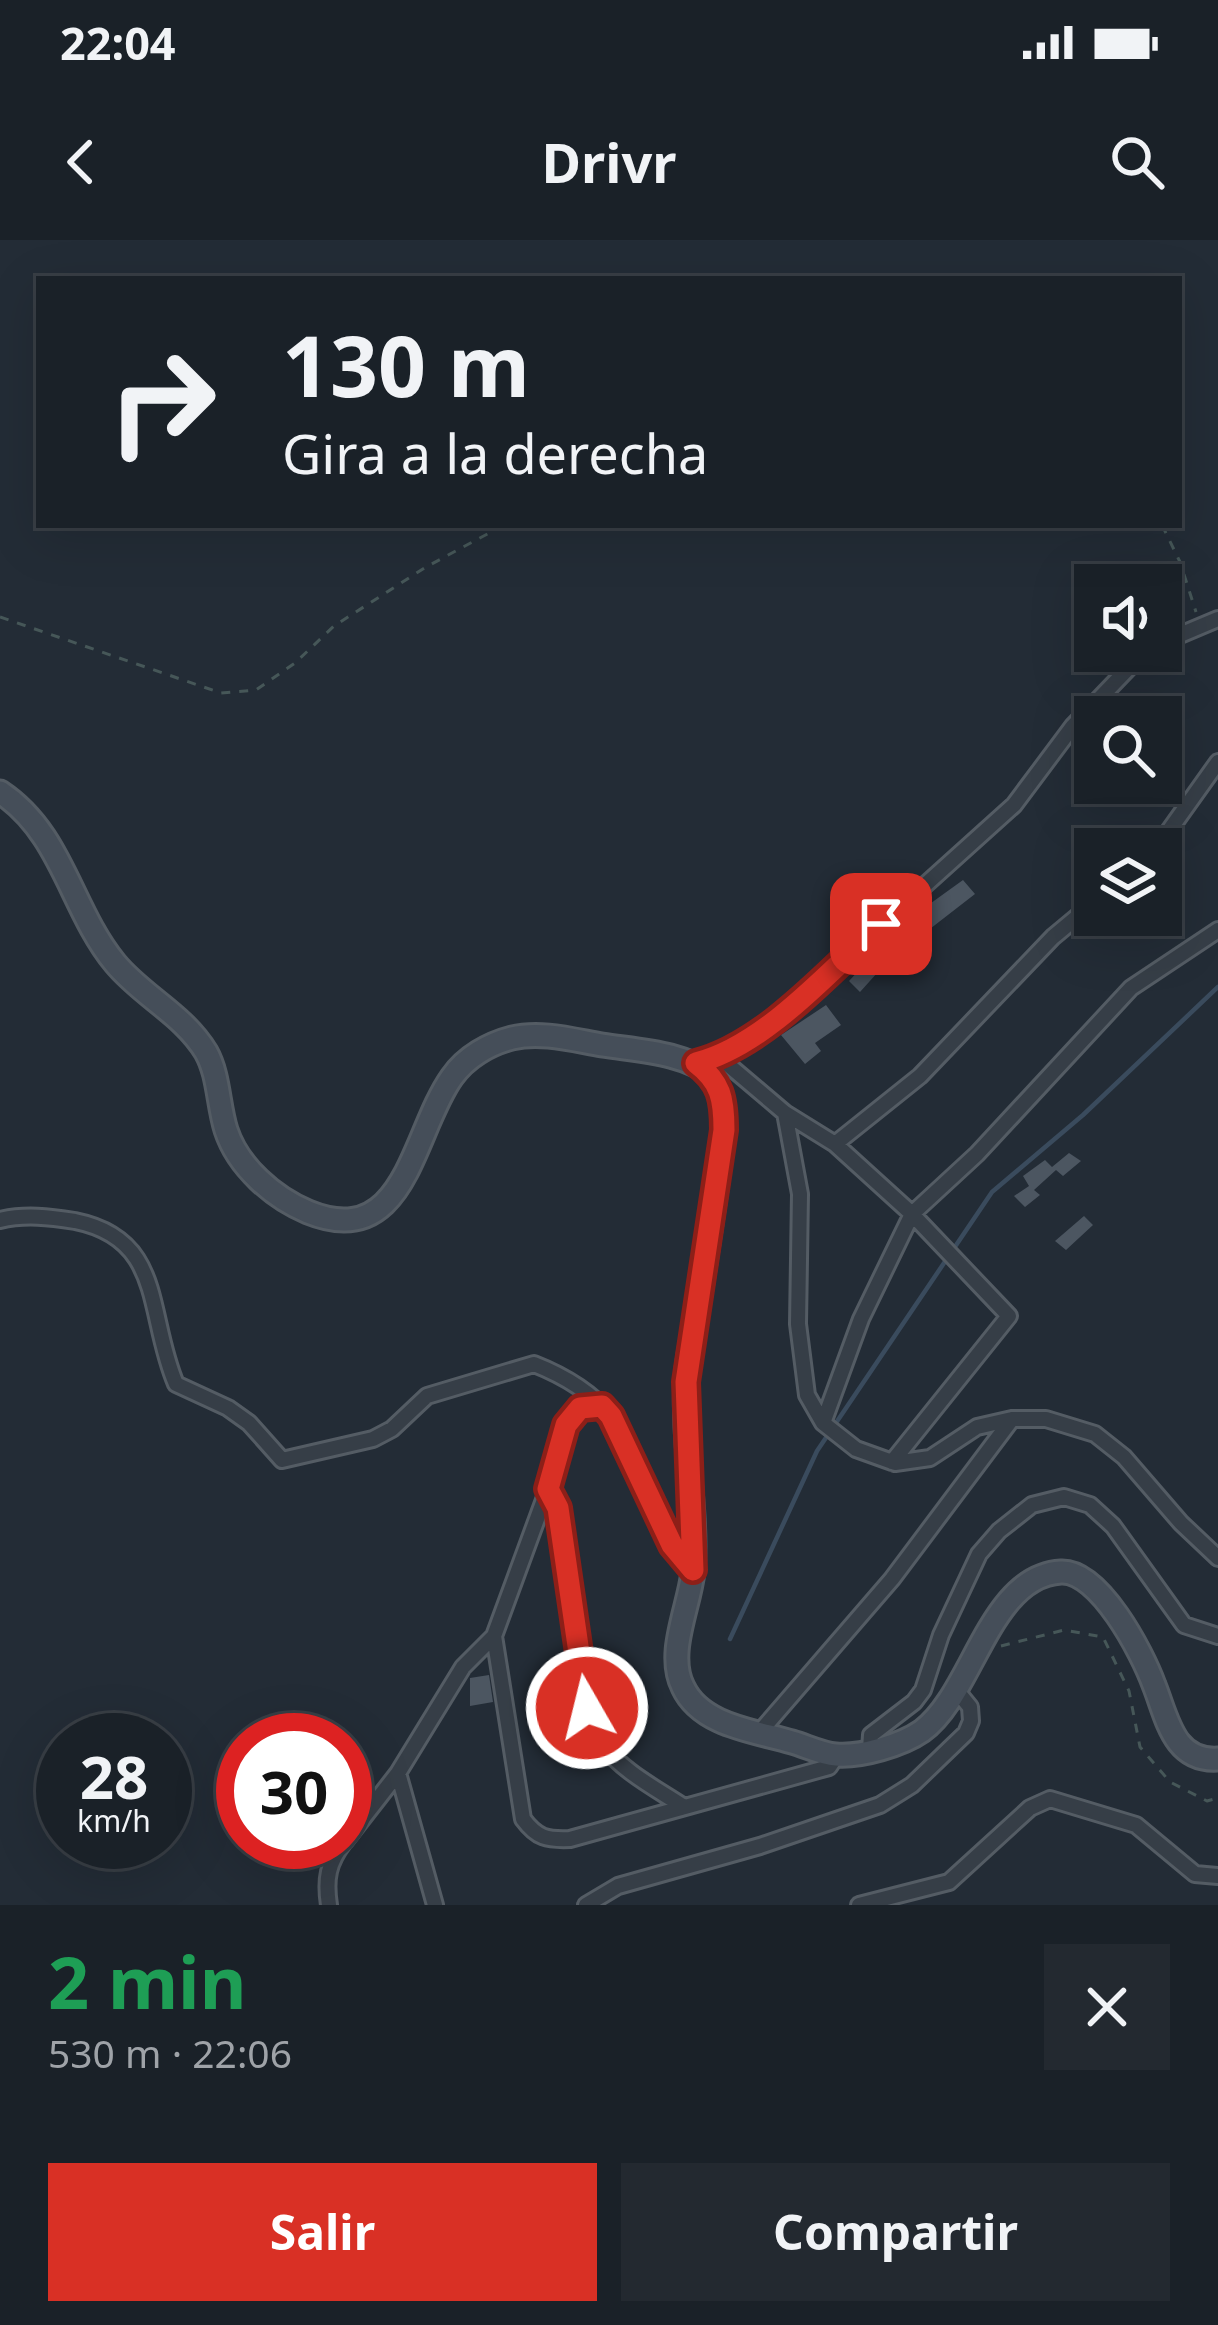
<!DOCTYPE html>
<html lang="es">
<head>
<meta charset="utf-8">
<style>
  :root { --surface:#1a2128; --page:#232930; --text:#f1f3f6; --muted:#9fa3a8; --line:#383e45; --accent:#d93025 }
  body { margin:0; font-family:"Noto Sans",sans-serif; background:var(--page); color:var(--text); height:100vh; display:flex; flex-direction:column; font-size:45px; white-space:nowrap }
  * { box-sizing:border-box; margin:0 }
  p { font-size:39px; color:var(--muted) }
  .icon { flex:none; width:66px; height:66px; fill:none; stroke:currentColor; stroke-width:2; stroke-linecap:round; stroke-linejoin:round }
  .map { position:relative; height:1665px; overflow:hidden }
  .details { display:flex; flex-direction:column; background:var(--surface); flex:1 }
  .details>* { flex:none }
  .top-card { position:absolute; left:36px; top:36px; width:1146px; height:252px; border-radius:0px; box-shadow:0 12px 48px #0002,0 0 0 3px var(--line); background:#1a2128; color:var(--text); overflow:hidden }
  .buttons { position:absolute; left:1074px; top:324px; display:grid; gap:24px }
  .buttons a { display:grid; place-items:center; width:108px; height:108px; border-radius:0px; background:var(--surface); box-shadow:0 12px 48px #0002,0 0 0 3px var(--line); font-size:60px }
  .speed { position:absolute; left:36px; top:1473px; display:flex; gap:24px; font-size:60px; font-weight:700; text-align:center }
  .speed>* { display:grid; place-content:center; width:156px; height:156px; border-radius:50%; background:var(--surface); box-shadow:0 12px 48px #0002,0 0 0 3px var(--line); line-height:1 }
  .speed small { font-size:30px; font-weight:400 }
  .speed .limit { border:18px solid #d22; background:#fff; color:#111 }
  .pin { position:absolute; display:grid; place-items:center; width:102px; height:102px; color:#fff; margin:-51px; border-radius:24px; box-shadow:0 6px 18px #0006 }
  .me { position:absolute; width:132px; margin:-66px; rotate:352deg; stroke-linejoin:round; filter:drop-shadow(0 0 9px #0008) }
  .turn { display:flex; align-items:center; gap:42px; height:252px; padding:0 48px; font-size:54px }
  .turn .icon { width:156px; height:156px; stroke-width:2.5 }
  .turn b { display:block; font-size:84px; line-height:102px }
  .round { display:grid; place-items:center; flex:none; width:126px; height:126px; border-radius:0px; background:var(--page) }
  .overview { display:flex; align-items:center; justify-content:space-between; height:204px; padding:0 48px }
  h1 { font-size:72px; font-weight:700; line-height:90px; color:#1e9e55 }
  .primary-button { display:flex; gap:24px; margin-top:auto; padding:24px 48px }
  .primary-button a { flex:1; height:138px; border-radius:0px; background:var(--accent); color:#fff; font-size:48px; font-weight:700; line-height:138px; text-align:center }
  .primary-button a+a { background:var(--page); color:var(--text) }
  .status { display:flex; justify-content:space-between; align-items:center; height:84px; padding:0 60px; background:var(--surface); direction:ltr }
  .status svg { height:33px; fill:currentColor }
  header { display:flex; justify-content:space-between; align-items:center; height:156px; padding:0 48px; background:var(--surface); font-size:54px; font-weight:700 }
  .map>svg:first-child { display:block }
  .lines { fill:none; stroke-linecap:round; stroke-linejoin:round }
  .stream { stroke:#3a4b5d; stroke-width:4.5 }
  .building { fill:#4c5661 }
  .street-casing { stroke:#545c64; stroke-width:20 }
  .secondary-casing { stroke:#545c64; stroke-width:27 }
  .path { stroke:#465758; stroke-width:3; stroke-dasharray:9 9; stroke-linecap:butt }
  .street { stroke:#363e47; stroke-width:14 }
  .secondary { stroke:#454e59; stroke-width:21 }
  .route-casing { stroke:#8d1f18; stroke-width:30 }
  .route { stroke:#d93025; stroke-width:21 }
</style>
</head>
<body>
<div class="status"><b>22:04</b><svg viewBox="0 0 49 12"><path d="M0 12V9h3v3zM5 12V6h3v6zM10 12V3h3v9zM15 12V0h3v12zM26 1h20v11H26zM47 4h2v5h-2z"/></svg></div>
<header><svg class="icon" aria-label="back" viewBox="0 0 24 24"><path d="M15 5l-7 7 7 7"/></svg>Drivr<svg class="icon" aria-label="search" viewBox="0 0 24 24"><circle cx="10" cy="10" r="6"/><path d="M15 15l6 6"/></svg></header>
<div class="map">
<svg width="1218" height="1665" viewBox="0 0 1218 1665">
  <rect width="100%" height="100%" fill="#232c36"/>
  <g class="lines">
    <path class="stream" d="M730,1399L817,1211L992,952L1083,875L1218,747"/>
  </g>
  <path class="building" d="M963,640L975,654L926,692L913,676Z
    M876,712L887,722L860,752L849,741Z
    M826,765L841,785L815,803L821,811L805,824L781,795Z
    M1069,913L1081,921L1063,936L1056,930L1034,950L1040,955L1025,967L1014,956L1029,946L1023,936L1045,920L1052,927Z
    M1084,976L1093,985L1066,1010L1055,1001Z
    M489,1435L493,1462L470,1466V1438Z"/>
  <g class="lines">
    <g class="street-casing">
      <path id="street" d="M1161,403L1218,379
        M1156,609L1218,522
        M719,817L785,873L835,904L912,974L1009,1076L892,1222
        M696,823L719,817L782,774L1014,565L1073,486L1145,411
        M785,873L800,954L798,1084L807,1155L823,1183L856,1209L895,1223L930,1218L977,1187L1012,1179H1046L1095,1194L1124,1217L1181,1283L1218,1318
        M835,904L920,836L1053,697L1095,662
        M0,980C25,974 50,977 75,981C165,999 146,1074 176,1144L228,1168L249,1183L282,1220L373,1199L392,1189L427,1156L534,1124C562,1135 591,1152 611,1176L672,1305L693,1330
        M823,1183L861,1079L912,974L977,914L1131,748L1218,690
        M548,1249L558,1268C565,1318 577,1472 603,1505C623,1532 657,1549 684,1567
        M494,1396L523,1579C537,1598 547,1600 570,1599L829,1527L837,1515
        M759,1493L892,1339L1012,1179
        M870,1510L871,1495L914,1462L923,1450L941,1395L979,1314L999,1291L1032,1265L1064,1257L1090,1265L1113,1286L1184,1385L1218,1396
        M398,1533L435,1665
        M345,1601L398,1533L463,1427L494,1396L548,1249L566,1185L581,1168L602,1166
        M329,1665C325,1639 328,1623 344,1602
        M586,1665L618,1646L760,1606L880,1565L912,1545L966,1493L971,1481L970,1467L957,1451
        M859,1665L949,1642L1030,1568L1050,1559L1136,1585L1195,1634L1218,1636"/>
    </g>
    <g class="secondary-casing">
      <path id="secondary" d="M0,552C63,594 70,668 115,723C142,756 183,774 206,812C219,835 218,865 226,890C238,927 274,958 308,972C406,1012 412,893 452,837C466,817 489,804 512,798C541,791 573,800 602,805C641,811 682,812 714,836L724,870V890C717,947 708,1004 699,1061C695,1087 687,1115 686,1141C682,1204 698,1269 693,1332C689,1368 666,1413 683,1447C701,1486 755,1491 792,1502C806,1506 822,1514 836,1515C861,1517 902,1505 922,1491C973,1454 989,1336 1061,1332C1099,1330 1142,1412 1154,1445C1167,1477 1173,1522 1218,1519"/>
    </g>
    <path class="path" d="M1162,285L1180,322L1196,372
      M0,377L221,453L256,450L295,423L334,386L426,327L504,285
      M1001,1406L1064,1390L1103,1397L1129,1451L1140,1507L1170,1542L1207,1561L1218,1558"/>
    <use href="#street" class="street"/>
    <use href="#secondary" class="secondary"/>
  </g>
  <g class="lines">
    <g class="route-casing">
      <path id="route" d="M587,1468L558,1268L548,1249L566,1185L580,1168L602,1166L611,1176L672,1305L693,1330L686,1142L724,890C724,859 721,842 696,823C764,806 830,731 881,684"/>
    </g>
    <use href="#route" class="route"/>
  </g>
</svg>
<div class="buttons">
<a><svg class="icon" aria-label="sound" viewBox="0 0 24 24"><path d="M4 9h4l5-4v14l-5-4H4zM17 9q2 3 0 6"/></svg></a>
<a><svg class="icon" aria-label="search" viewBox="0 0 24 24"><circle cx="10" cy="10" r="6"/><path d="M15 15l6 6"/></svg></a>
<a><svg class="icon" aria-label="layers" viewBox="0 0 24 24"><path d="M12 4l9 5-9 5-9-5zM3 14l9 5 9-5"/></svg></a>
</div>
<div class="speed"><div>28<small>km/h</small></div><div class="limit">30</div></div>
<div class="pin" style="left:881px;top:684px;background:#d93025"><svg class="icon" aria-label="arrive" viewBox="0 0 24 24"><path d="M6 21V4h12l-3 4 3 4H6"/></svg></div>
<svg class="me" style="left:587px;top:1468px" viewBox="-20 -20 40 40"><circle r="17" fill="#d93025" stroke="#fff" stroke-width="3"/><path d="M0-11L8 9 0 5-8 9z" fill="#fff"/></svg>
<div class="top-card">
<div class="turn"><svg class="icon" aria-label="right" viewBox="0 0 24 24"><path d="M7 20v-9h11M14 6l5 5-5 5"/></svg><div><b>130 m</b>Gira a la derecha</div></div>
</div>
</div>
<section class="details">
<div class="overview"><div><h1>2 min</h1><p>530 m · 22:06</p></div><a class="round"><svg class="icon" aria-label="close" viewBox="0 0 24 24"><path d="M6 6l12 12M18 6L6 18"/></svg></a></div>
<div class="primary-button"><a>Salir</a><a>Compartir</a></div>
</section>
</body>
</html>
